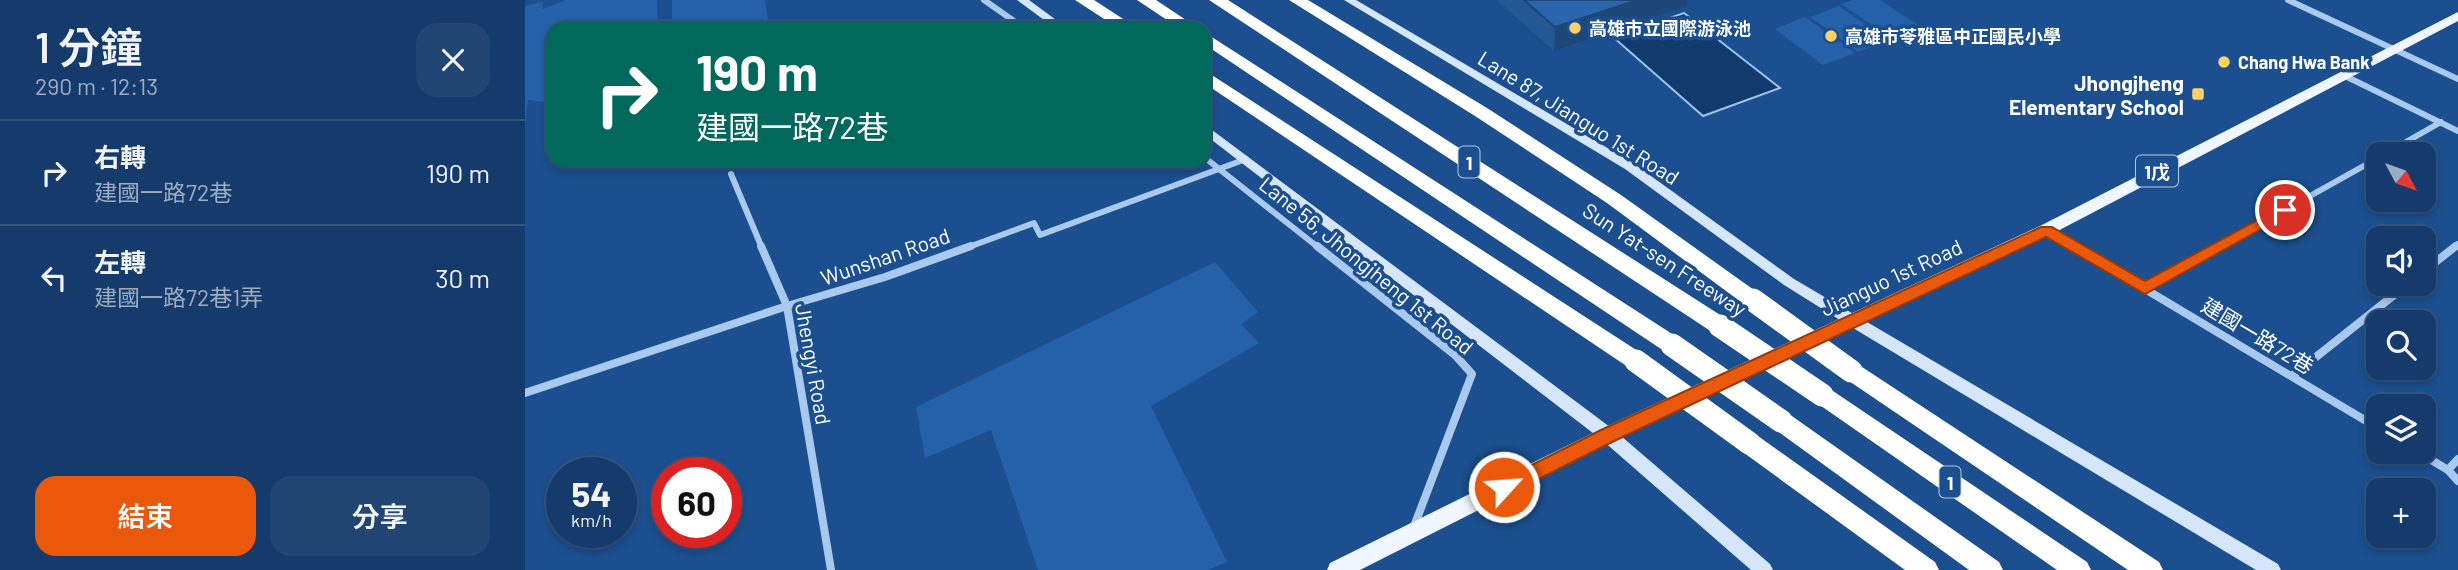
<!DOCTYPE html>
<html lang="zh-TW">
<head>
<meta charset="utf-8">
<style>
  :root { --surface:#143b6b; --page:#214673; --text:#f1f3f6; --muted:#9dadc1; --line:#33557e; --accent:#ea580c }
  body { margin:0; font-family:Barlow,"Noto Sans TC",sans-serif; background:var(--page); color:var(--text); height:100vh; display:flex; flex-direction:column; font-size:26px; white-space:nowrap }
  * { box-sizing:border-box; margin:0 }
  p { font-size:23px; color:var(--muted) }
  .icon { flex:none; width:38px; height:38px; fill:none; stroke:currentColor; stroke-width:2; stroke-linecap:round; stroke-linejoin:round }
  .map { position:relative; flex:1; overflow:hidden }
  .side { display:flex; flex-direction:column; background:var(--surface); width:525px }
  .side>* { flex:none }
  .banner { position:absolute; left:21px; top:21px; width:665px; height:147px; border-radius:21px; box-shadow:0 4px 10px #0003,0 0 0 2px var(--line); background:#00695c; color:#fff; overflow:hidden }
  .needle { width:46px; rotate:131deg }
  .buttons { position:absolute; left:1841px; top:142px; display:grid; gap:14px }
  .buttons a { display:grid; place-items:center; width:70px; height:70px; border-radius:14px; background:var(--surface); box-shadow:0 4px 10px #0003,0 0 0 2px var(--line); font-size:35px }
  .speed { position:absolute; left:21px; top:457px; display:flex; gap:14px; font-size:35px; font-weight:700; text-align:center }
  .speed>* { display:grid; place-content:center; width:91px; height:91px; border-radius:50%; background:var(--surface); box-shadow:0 4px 10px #0003,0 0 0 2px var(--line); line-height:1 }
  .speed small { font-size:18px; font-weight:400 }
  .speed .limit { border:10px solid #d22; background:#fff; color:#111 }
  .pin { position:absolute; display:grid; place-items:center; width:60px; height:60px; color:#fff; margin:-30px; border:4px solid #fff; border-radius:50%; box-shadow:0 2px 7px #0007 }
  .me { position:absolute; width:77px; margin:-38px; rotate:64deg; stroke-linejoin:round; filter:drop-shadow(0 0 5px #0008) }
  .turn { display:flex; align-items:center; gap:24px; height:147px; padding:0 35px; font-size:32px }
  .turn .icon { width:91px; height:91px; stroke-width:2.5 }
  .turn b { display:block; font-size:49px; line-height:60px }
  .round { display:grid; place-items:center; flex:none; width:74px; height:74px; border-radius:21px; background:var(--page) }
  .overview { display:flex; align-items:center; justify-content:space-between; height:119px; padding:0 35px }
  h1 { font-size:42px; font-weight:600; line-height:52px }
  .cta { display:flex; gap:14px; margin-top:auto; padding:14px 35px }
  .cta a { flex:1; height:80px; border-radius:21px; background:var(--accent); color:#fff; font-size:28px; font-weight:600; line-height:80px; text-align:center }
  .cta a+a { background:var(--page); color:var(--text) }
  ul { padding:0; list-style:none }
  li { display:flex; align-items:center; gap:21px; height:105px; padding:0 35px; border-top:2px solid var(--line) }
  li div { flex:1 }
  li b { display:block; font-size:26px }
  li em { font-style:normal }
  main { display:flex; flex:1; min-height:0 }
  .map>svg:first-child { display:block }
  .green { fill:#2461a8 }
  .water { fill:#123a6d; stroke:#9cc4f0; stroke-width:2 }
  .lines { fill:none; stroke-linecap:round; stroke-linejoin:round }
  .street-far1 { stroke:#a9c9ee; stroke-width:6 }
  .street { stroke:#a9c9ee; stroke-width:8 }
  .secondary { fill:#d6e6fa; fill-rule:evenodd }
  .primary { fill:#f0f6ff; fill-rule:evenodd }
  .highway { fill:#fff; fill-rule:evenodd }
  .highway-bridge { stroke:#fff; stroke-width:23 }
  .wall { fill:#245895 }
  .shaded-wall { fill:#1d4779 }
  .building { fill:#2a66ad; stroke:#1d4779; stroke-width:2 }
  .route { fill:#ea580c; stroke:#983908; stroke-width:2 }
  .poi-dot { fill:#ffd166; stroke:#1b4f8f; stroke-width:2.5 }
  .labels { text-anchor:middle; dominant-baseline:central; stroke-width:7; stroke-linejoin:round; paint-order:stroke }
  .far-poi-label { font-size:18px; font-weight:bold; fill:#fff; stroke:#1b4f8f; text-anchor:start }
  .shield { fill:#1b4f8f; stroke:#bbcadd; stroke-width:2 }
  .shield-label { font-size:19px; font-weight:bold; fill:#fff }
  .poi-label { font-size:21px; font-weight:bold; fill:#fff; stroke:#1b4f8f; text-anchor:end }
  .street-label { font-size:21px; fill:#fff; stroke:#1b4f8f }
</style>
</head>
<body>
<main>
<section class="side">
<div class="overview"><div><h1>1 分鐘</h1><p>290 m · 12:13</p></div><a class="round"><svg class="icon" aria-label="close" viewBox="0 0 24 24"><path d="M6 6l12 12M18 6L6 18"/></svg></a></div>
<ul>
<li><svg class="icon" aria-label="right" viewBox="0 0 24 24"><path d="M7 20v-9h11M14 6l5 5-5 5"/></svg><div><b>右轉</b><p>建國一路72巷</p></div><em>190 m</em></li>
<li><svg class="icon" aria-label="left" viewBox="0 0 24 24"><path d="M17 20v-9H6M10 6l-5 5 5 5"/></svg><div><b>左轉</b><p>建國一路72巷1弄</p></div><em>30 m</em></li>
</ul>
<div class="cta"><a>結束</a><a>分享</a></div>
</section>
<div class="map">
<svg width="1933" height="570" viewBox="0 0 1933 570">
  <rect width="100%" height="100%" fill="#1b4f8f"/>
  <path class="green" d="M41,0H132L133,28H28V103L3,100L0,125V6L17,2L18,9Z
    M147,0H240L243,21L214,28H147Z
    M1327,0H1355L1396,27L1366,38L1316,4Z
    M1314,6L1364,41L1333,52L1285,17Z
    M1280,17L1330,53L1298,65L1250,29Z
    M690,262L733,312L716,324L734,343L626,406L702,562L683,570H513L466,430L400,458L391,407Z"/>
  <path class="water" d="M1159,13L1255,88L1178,116L1088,37Z"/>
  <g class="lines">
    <path class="street-far1" d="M459,0L499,28
      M1763,0L1933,79
      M1820,76L1933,131
      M1860,154L1916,122
      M679,157L794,248
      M206,174L237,248
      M1521,230L1551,248
      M441,248L509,223L515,235L721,159
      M1692,248L1853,158
      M1928,248L1933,244"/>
    <path class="street" d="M236,246L262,306L306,570
      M792,246L930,355L947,374L888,529
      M1548,246L1853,428
      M1899,271L1931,246
      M1620,288L1695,246
      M1767,376L1883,284
      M0,393L262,306L360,277L446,246
      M1893,452L1923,470L1933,481
      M1923,470L1933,459"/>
    <path class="secondary" d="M492,0H504L542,28H530Z
      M819,0H831L1108,163L1269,279L1753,564L1756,570H1731L1323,325L1259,285L1100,169Z
      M679,124L1089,430L1245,564L1248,570H1226L1077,440L679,134Z"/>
    <path class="primary" d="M1933,12V21L1527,234L1090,441L835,570H802L805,563L1076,429L1515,226Z"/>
    <path class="highway" d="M550,0H569L612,28H593Z
      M612,0H631L673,28H654Z
      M684,0H703L1203,320L1206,326L1203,332L1195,334L1187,332Z
      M764,0H783L962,108L1096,195L1236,295L1239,300L1236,305L1228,308L1220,305L1082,203L950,116Z
      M679,32L1155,339L1158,345L1155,351L1147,353L1139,351L679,44Z
      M679,70L1119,355L1122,361L1119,367L1111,370L1103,367L679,83Z
      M1326,362L1334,365L1634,562L1638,570H1603L1318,377L1315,371L1318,365Z
      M1297,386L1305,389L1562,562L1566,570H1532L1289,401L1285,395L1289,389Z
      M1256,412L1264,414L1474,562L1478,570H1444L1248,428L1244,421L1248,414Z
      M1224,433L1233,436L1410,562L1414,570H1380L1215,450L1212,443L1215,436Z"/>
    <path class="highway-bridge" d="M1228,300L1326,371
      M1195,326L1297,395
      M1147,345L1256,421
      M1111,361L1224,443"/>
  </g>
  <path class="wall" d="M972,0H1163L1162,6L1029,51Z"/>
  <path class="shaded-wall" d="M1112,0H1163L1162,6L1029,51L1030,27Z"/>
  <path class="building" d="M999,0H1112L1030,27Z"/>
  <path class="route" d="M1760,205L1765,207L1767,210L1765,213L1620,294L1521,237L1089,441L986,493L979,495L973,493L970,487L973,482L1076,430L1516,227H1527L1620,281Z"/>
  <g class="poi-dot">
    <circle cx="1050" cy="28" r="7"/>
    <circle cx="1306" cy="36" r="7"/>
    <circle cx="1699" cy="62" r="7"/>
    <rect x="1666" y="87" width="14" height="14" rx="3.5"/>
  </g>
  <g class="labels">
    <g class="far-poi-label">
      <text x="1064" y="28">高雄市立國際游泳池</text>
      <text x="1320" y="36">高雄市苓雅區中正國民小學</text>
      <text x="1713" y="62">Chang Hwa Bank</text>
    </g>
    <g class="shield">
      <rect x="933.5" y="146.5" width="21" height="31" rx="5"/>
      <rect x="1611" y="155.5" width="42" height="31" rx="5"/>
      <rect x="1414.5" y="466.5" width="21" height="31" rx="5"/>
    </g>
    <g class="shield-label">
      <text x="944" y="162">1</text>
      <text x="1632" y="171">1戊</text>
      <text x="1425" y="482">1</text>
    </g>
    <g class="poi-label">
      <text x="1659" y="82">Jhongjheng<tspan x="1659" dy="24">Elementary School</tspan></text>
    </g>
    <g class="street-label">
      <text transform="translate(1054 117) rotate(32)">Lane 87, Jianguo 1st Road</text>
      <text transform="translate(360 256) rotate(-19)">Wunshan Road</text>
      <text transform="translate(1140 259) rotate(33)">Sun Yat-sen Freeway</text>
      <text transform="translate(842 265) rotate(39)">Lane 56, Jhongjheng 1st Road</text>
      <text transform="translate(1366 277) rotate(-25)">Jianguo 1st Road</text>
      <text transform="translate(1733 335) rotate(31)">建國一路72巷</text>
      <text transform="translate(289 364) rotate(80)">Jhengyi Road</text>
    </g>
  </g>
</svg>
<div class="buttons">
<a><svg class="needle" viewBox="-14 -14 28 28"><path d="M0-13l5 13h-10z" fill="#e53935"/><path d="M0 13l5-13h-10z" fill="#9dadc1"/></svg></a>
<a><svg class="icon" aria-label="sound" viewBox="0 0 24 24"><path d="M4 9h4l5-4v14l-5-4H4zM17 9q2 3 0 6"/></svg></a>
<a><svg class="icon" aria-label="search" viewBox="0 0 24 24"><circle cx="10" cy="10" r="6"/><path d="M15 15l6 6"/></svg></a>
<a><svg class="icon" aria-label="layers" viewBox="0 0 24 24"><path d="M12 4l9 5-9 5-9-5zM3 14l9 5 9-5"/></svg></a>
<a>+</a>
</div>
<div class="speed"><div>54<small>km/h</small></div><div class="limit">60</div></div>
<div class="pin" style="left:1760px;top:210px;background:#d93025"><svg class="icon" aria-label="arrive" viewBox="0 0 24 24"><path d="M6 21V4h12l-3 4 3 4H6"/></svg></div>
<svg class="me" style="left:979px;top:487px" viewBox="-20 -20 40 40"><circle r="17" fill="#ea580c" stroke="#fff" stroke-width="3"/><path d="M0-11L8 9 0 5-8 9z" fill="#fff"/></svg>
<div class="banner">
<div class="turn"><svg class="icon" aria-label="right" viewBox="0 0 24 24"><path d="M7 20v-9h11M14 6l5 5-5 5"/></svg><div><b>190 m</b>建國一路72巷</div></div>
</div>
</div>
</main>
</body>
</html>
